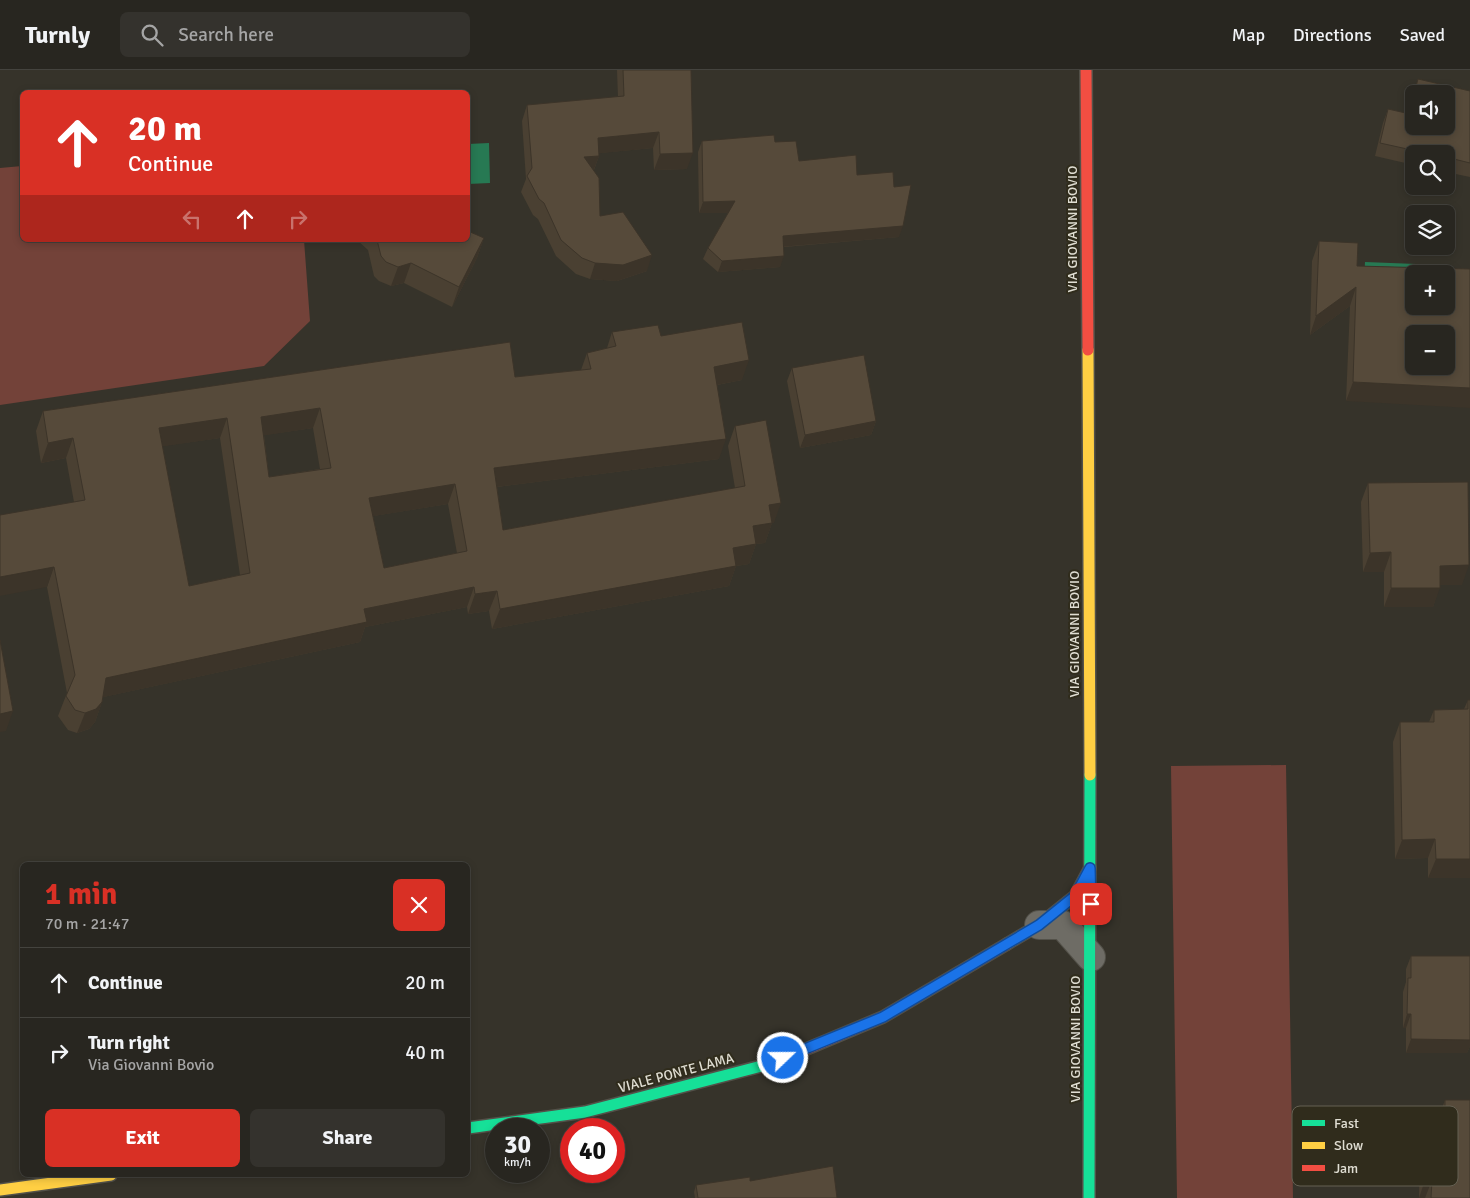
<!DOCTYPE html>
<html lang="en">
<head>
<meta charset="utf-8">
<style>
  :root { --surface:#282620; --page:#34322d; --text:#f1f3f6; --muted:#a5a5a5; --line:#44433e; --accent:#d93025 }
  body { margin:0; font-family:Signika,sans-serif; background:var(--page); color:var(--text); height:100vh; display:flex; flex-direction:column; font-size:19px; white-space:nowrap }
  * { box-sizing:border-box; margin:0 }
  p { font-size:16px; color:var(--muted) }
  .icon { flex:none; width:28px; height:28px; fill:none; stroke:currentColor; stroke-width:2; stroke-linecap:round; stroke-linejoin:round }
  .map { position:relative; flex:1; overflow:hidden }
  .drawer { position:absolute; left:20px; top:792px; width:450px; height:315px; display:flex; flex-direction:column; background:var(--surface); border-radius:8px; box-shadow:0 2px 8px #0003,0 0 0 1px var(--line) }
  .drawer>* { flex:none }
  .banner { position:absolute; left:20px; top:20px; width:450px; height:152px; border-radius:8px; box-shadow:0 2px 8px #0003,0 0 0 1px var(--line); background:#d93025; color:#fff; overflow:hidden }
  .controls { position:absolute; left:1405px; top:15px; display:grid; gap:10px }
  .controls a { display:grid; place-items:center; width:50px; height:50px; border-radius:8px; background:var(--surface); box-shadow:0 2px 8px #0003,0 0 0 1px var(--line); font-size:25px }
  .speed { position:absolute; left:485px; top:1048px; display:flex; gap:10px; font-size:25px; font-weight:700; text-align:center }
  .speed>* { display:grid; place-content:center; width:65px; height:65px; border-radius:50%; background:var(--surface); box-shadow:0 2px 8px #0003,0 0 0 1px var(--line); line-height:1 }
  .speed small { font-size:12px; font-weight:400 }
  .speed .limit { border:8px solid #d22; background:#fff; color:#111 }
  .pin { position:absolute; display:grid; place-items:center; width:42px; height:42px; color:#fff; margin:-21px; border-radius:10px; box-shadow:0 2px 8px #0006 }
  .me { position:absolute; width:55px; margin:-28px; rotate:68deg; stroke-linejoin:round; filter:drop-shadow(0 0 4px #0008) }
  .turn { display:flex; align-items:center; gap:18px; height:105px; padding:0 25px; font-size:22px }
  .turn .icon { width:65px; height:65px; stroke-width:2.5 }
  .turn b { display:block; font-size:35px; line-height:42px }
  .lanes { display:flex; align-items:center; height:48px; padding:0 25px; background:#0003; justify-content:center; gap:25px; direction:ltr }
  .lanes .off { opacity:.35 }
  .round { display:grid; place-items:center; flex:none; width:52px; height:52px; border-radius:8px; background:var(--page) }
  .summary { display:flex; align-items:center; justify-content:space-between; height:85px; padding:0 25px }
  h1 { font-size:30px; font-weight:700; line-height:38px; color:var(--accent) }
  .button { display:flex; gap:10px; margin-top:auto; padding:10px 25px }
  .button a { flex:1; height:58px; border-radius:8px; background:var(--accent); color:#fff; font-size:20px; font-weight:700; line-height:58px; text-align:center }
  .button a+a { background:var(--page); color:var(--text) }
  ul { padding:0; list-style:none }
  li { display:flex; align-items:center; gap:15px; height:70px; padding:0 25px; border-top:1px solid var(--line) }
  li div { flex:1 }
  li b { display:block; font-size:19px }
  li em { font-style:normal }
  header { display:flex; align-items:center; gap:30px; box-sizing:border-box; height:70px; padding:0 25px; background:var(--surface); border-bottom:1px solid var(--line) }
  header strong { font-size:24px }
  nav { display:flex; gap:28px; margin-inline-start:auto; font-size:18px }
  .search { width:350px; height:45px; background:var(--page); display:flex; align-items:center; gap:12px; box-sizing:border-box; padding:0 18px; border-radius:8px; color:var(--muted); font-size:19px }
  .map>svg:first-child { display:block }
  .green { fill:#734239 }
  .water { fill:#277953 }
  .lines { fill:none; stroke-linecap:round; stroke-linejoin:round }
  .street-casing { stroke:#535149; stroke-width:30 }
  .fast-casing { stroke:#535149; stroke-width:14 }
  .slow-casing { stroke:#535149; stroke-width:14 }
  .jam-casing { stroke:#535149; stroke-width:14 }
  .street { stroke:#6e6c65; stroke-width:28 }
  .fast { stroke:#16e098; stroke-width:11 }
  .slow { stroke:#ffcf43; stroke-width:11 }
  .jam { stroke:#f24e42; stroke-width:11 }
  .wall { fill:#4a4032; fill-rule:evenodd }
  .shaded-wall { fill:#3c3429 }
  .building { fill:#564a3a; stroke:#3c3429; fill-rule:evenodd }
  .route-casing { stroke:#114b97; stroke-width:12 }
  .route { stroke:#1a73e8; stroke-width:9 }
  .labels { text-anchor:middle; dominant-baseline:central; stroke-width:4; stroke-linejoin:round; paint-order:stroke }
  .street-label { font-size:14px; fill:#e0ded3; stroke:#302c1c }
  .key { fill:#302c1c; stroke:#656153; stroke-width:1 }
  .key-label { font-size:14px; fill:#e0ded3 }
</style>
</head>
<body>
<header>
<strong>Turnly</strong>
<div class="search"><svg class="icon" aria-label="search" viewBox="0 0 24 24"><circle cx="10" cy="10" r="6"/><path d="M15 15l6 6"/></svg>Search here</div>
<nav><a>Map</a><a>Directions</a><a>Saved</a></nav>
</header>
<div class="map">
<svg width="1470" height="1128" viewBox="0 0 1470 1128">
  <rect width="100%" height="100%" fill="#36332a"/>
  <path class="green" d="M22,96V170H304L310,251L264,296L0,335V98Z
    M1286,695L1293,1128H1177L1171,696Z"/>
  <path class="water" d="M489,73L490,113L468,114V74Z
    M1365,192L1416,194L1415,204L1364,210Z"/>
  <g class="lines">
    <g class="street-casing">
      <path id="street" d="M1039,855H1063L1091,887"/>
    </g>
    <g class="fast-casing">
      <path id="fast" d="M468,1058L585,1042L773,993
        M1089,1128L1090,705"/>
    </g>
    <g class="slow-casing">
      <path id="slow" d="M1088,280L1090,705
        M1007,874L1039,855L1075,826L1090,798
        M0,1120L111,1105"/>
    </g>
    <g class="jam-casing">
      <path id="jam" d="M1086,0L1088,280
        M773,993L883,947L1007,874"/>
    </g>
    <use href="#street" class="street"/>
    <use href="#fast" class="fast"/>
    <use href="#slow" class="slow"/>
    <use href="#jam" class="jam"/>
  </g>
  <path class="wall" d="M617,0H691L687,99L654,100L653,78L599,83V86L594,100L600,146L647,201L617,211L590,209L576,204L556,186L538,149L533,145L521,122L526,109L522,51L527,35L618,27Z
    M1418,9L1470,21V107L1446,102V84H1414V95L1375,86L1383,53L1388,39L1408,44L1413,23ZM1414,24H1446V56H1414Z
    M702,71L775,72L799,91L857,105L899,167L784,177L780,197L718,202L703,189L708,178L728,143H699L698,82Z
    M484,168L477,188L452,237L404,213L391,216L379,211L374,206L368,180L357,170H468Z
    M1319,171L1357,196L1470,199L1346,331L1350,236L1310,265L1312,191Z
    M612,262L661,266L742,310L717,315L719,389L497,417L503,460L735,418L728,376L735,356L774,453H772L765,473L756,474L749,494L736,496L729,516L492,559L489,541L468,544L467,537L365,557L360,572L103,627L102,632L95,652L89,659L77,663L68,660L58,646L67,623L47,517L74,432L66,388L41,393L36,361L43,341L515,307L581,300L587,283L607,278ZM313,358L320,399L269,407L264,365ZM220,368L240,505L189,516L162,376ZM448,434L457,483L384,498L373,446Z
    M792,298L876,351L871,365L800,378L787,311Z
    M1368,413L1462,515H1440L1433,537H1384V502H1363L1361,432Z
    M1468,630H1470V808H1428V788L1395,789L1393,672L1400,652H1429L1434,640L1464,639Z
    M1411,886L1470,970V976L1467,983H1406V958H1403V922L1406,912V899Z
    M1445,1030L1470,1128H1419L1420,1071L1427,1052H1432L1437,1041H1441Z
    M750,1111L837,1128H695L694,1122L696,1115Z"/>
  <path class="shaded-wall" d="M659,62L653,78L592,84L598,68Z
    M693,83L687,99L654,100L660,84Z
    M599,86L593,102L584,87Z
    M735,131L731,143H699L703,132Z
    M903,156L899,167L779,177L783,166Z
    M484,168L477,188L452,237L459,217Z
    M652,185L647,201L617,211L590,209L595,193Z
    M784,186L780,197L718,202L722,191Z
    M411,193L404,213L391,216L398,197Z
    M1356,217L1350,236L1310,265L1316,246Z
    M749,290L742,310L706,317L714,297Z
    M1353,312L1470,318V338L1346,331Z
    M320,338L313,358L254,367L261,347Z
    M227,348L220,368L152,378L159,358Z
    M876,351L871,365L800,378L805,365Z
    M73,368L66,388L41,393L48,373Z
    M726,369L719,389L487,418L494,398Z
    M455,414L448,434L362,448L369,428Z
    M781,433L774,453H772L765,473L756,474L749,494L736,496L729,516L492,559L500,539L733,478L753,456L769,435Z
    M1391,482L1384,502H1363L1370,483Z
    M1469,495L1462,515H1433L1440,496Z
    M54,497L47,517L0,526V507Z
    M474,517L467,537L365,557L360,572L99,628L106,608L364,539Z
    M1391,518H1440L1433,537H1384Z
    M497,521L489,541L468,544L475,524Z
    M102,632L95,652L89,659L77,663L85,643Z
    M13,641L6,661L0,662V644Z
    M1435,769L1428,788L1395,789L1402,770Z
    M1436,789H1470V808H1428Z
    M1407,944H1411L1406,958H1403Z
    M1411,969L1470,970V976L1467,983H1406Z
    M1425,1110H1432L1425,1128H1419Z"/>
  <path class="building" d="M623,0H691L693,83L660,84L659,62L598,68L599,86L584,87L599,108L600,146L623,142L652,185L623,195L595,193L582,188L561,170L544,133L539,129L527,106L532,98L527,35L624,26Z
    M1418,9L1470,21V93L1446,87V84H1430L1380,73L1388,39L1410,44L1414,26V56H1446V24H1414Z
    M774,65L775,72L796,71L799,91L856,85L857,105L893,102L894,117L911,115L903,156L783,166L784,186L722,191L708,178L735,131L703,132L702,71Z
    M468,161L484,168L459,217L411,193L398,197L386,192L381,186L377,170H468Z
    M1319,171L1358,173L1357,196L1470,199V318L1353,312L1356,217L1316,246ZM1414,204H1446V236H1414ZM1414,264H1446V296H1414Z
    M742,252L749,290L714,297L726,369L494,398L503,460L745,416L735,356L766,350L781,433L769,435L772,453L753,456L756,474L733,478L736,496L500,539L497,521L475,524L474,517L364,539L367,552L106,608L102,632L96,639L85,643L75,640L66,626L75,605L54,497L0,507V445L85,430L73,368L48,373L43,341L510,272L515,307L591,299L587,283L616,276L612,262L658,255L661,266ZM320,338L331,398L269,407L261,347ZM227,348L250,503L189,516L159,358ZM455,414L467,481L384,498L369,428Z
    M864,285L876,351L805,365L792,298Z
    M1468,412L1469,495L1440,496V518H1391V482L1370,483L1368,413Z
    M0,570L13,641L0,644Z
    M1468,630H1470V789H1436L1435,769L1402,770L1400,652H1434V640L1468,639Z
    M1411,886H1470V970L1411,969V944H1407L1408,908H1411Z
    M1445,1030H1470V1128H1431L1432,1110H1425L1427,1052L1436,1053L1437,1041H1445Z
    M833,1096L837,1128H698L696,1115L750,1107V1111Z"/>
  <g class="lines">
    <g class="route-casing">
      <path id="route" d="M783,988L883,947L1039,855L1075,826L1090,798L1091,834"/>
    </g>
    <use href="#route" class="route"/>
  </g>
  <g class="labels">
    <g class="street-label">
      <text transform="translate(1072 159) rotate(-90)">VIA GIOVANNI BOVIO</text>
      <text transform="translate(1074 564) rotate(-90)">VIA GIOVANNI BOVIO</text>
      <text transform="translate(1075 969) rotate(-90)">VIA GIOVANNI BOVIO</text>
      <text transform="translate(676 1003) rotate(-15)">VIALE PONTE LAMA</text>
    </g>
  </g>
  <rect x="1292" y="1036" width="166" height="80" rx="8" class="key"/>
  <rect x="1302" y="1050" width="23" height="6" fill="#16e098"/>
  <rect x="1302" y="1072" width="23" height="7" fill="#ffcf43"/>
  <rect x="1302" y="1095" width="23" height="6" fill="#f24e42"/>
  <g class="key-label">
    <text x="1334" y="1058">Fast</text>
    <text x="1334" y="1080">Slow</text>
    <text x="1334" y="1103">Jam</text>
  </g>
</svg>
<div class="controls">
<a><svg class="icon" aria-label="sound" viewBox="0 0 24 24"><path d="M4 9h4l5-4v14l-5-4H4zM17 9q2 3 0 6"/></svg></a>
<a><svg class="icon" aria-label="search" viewBox="0 0 24 24"><circle cx="10" cy="10" r="6"/><path d="M15 15l6 6"/></svg></a>
<a><svg class="icon" aria-label="layers" viewBox="0 0 24 24"><path d="M12 4l9 5-9 5-9-5zM3 14l9 5 9-5"/></svg></a>
<a>+</a>
<a>−</a>
</div>
<div class="speed"><div>30<small>km/h</small></div><div class="limit">40</div></div>
<div class="pin" style="left:1091px;top:834px;background:#d93025"><svg class="icon" aria-label="arrive" viewBox="0 0 24 24"><path d="M6 21V4h12l-3 4 3 4H6"/></svg></div>
<svg class="me" style="left:783px;top:988px" viewBox="-20 -20 40 40"><circle r="17" fill="#1a73e8" stroke="#fff" stroke-width="3"/><path d="M0-11L8 9 0 5-8 9z" fill="#fff"/></svg>
<div class="banner">
<div class="turn"><svg class="icon" aria-label="ahead" viewBox="0 0 24 24"><path d="M12 20V5M6 11l6-6 6 6"/></svg><div><b>20 m</b>Continue</div></div>
<div class="lanes"><svg class="icon off" aria-label="left" viewBox="0 0 24 24"><path d="M17 20v-9H6M10 6l-5 5 5 5"/></svg><svg class="icon" aria-label="ahead" viewBox="0 0 24 24"><path d="M12 20V5M6 11l6-6 6 6"/></svg><svg class="icon off" aria-label="right" viewBox="0 0 24 24"><path d="M7 20v-9h11M14 6l5 5-5 5"/></svg></div>
</div>
<section class="drawer">
<div class="summary"><div><h1>1 min</h1><p>70 m · 21:47</p></div><a class="round" style="background:#d93025;color:#fff"><svg class="icon" aria-label="close" viewBox="0 0 24 24"><path d="M6 6l12 12M18 6L6 18"/></svg></a></div>
<ul>
<li><svg class="icon" aria-label="ahead" viewBox="0 0 24 24"><path d="M12 20V5M6 11l6-6 6 6"/></svg><div><b>Continue</b></div><em>20 m</em></li>
<li><svg class="icon" aria-label="right" viewBox="0 0 24 24"><path d="M7 20v-9h11M14 6l5 5-5 5"/></svg><div><b>Turn right</b><p>Via Giovanni Bovio</p></div><em>40 m</em></li>
</ul>
<div class="button"><a>Exit</a><a>Share</a></div>
</section>
</div>
</body>
</html>
